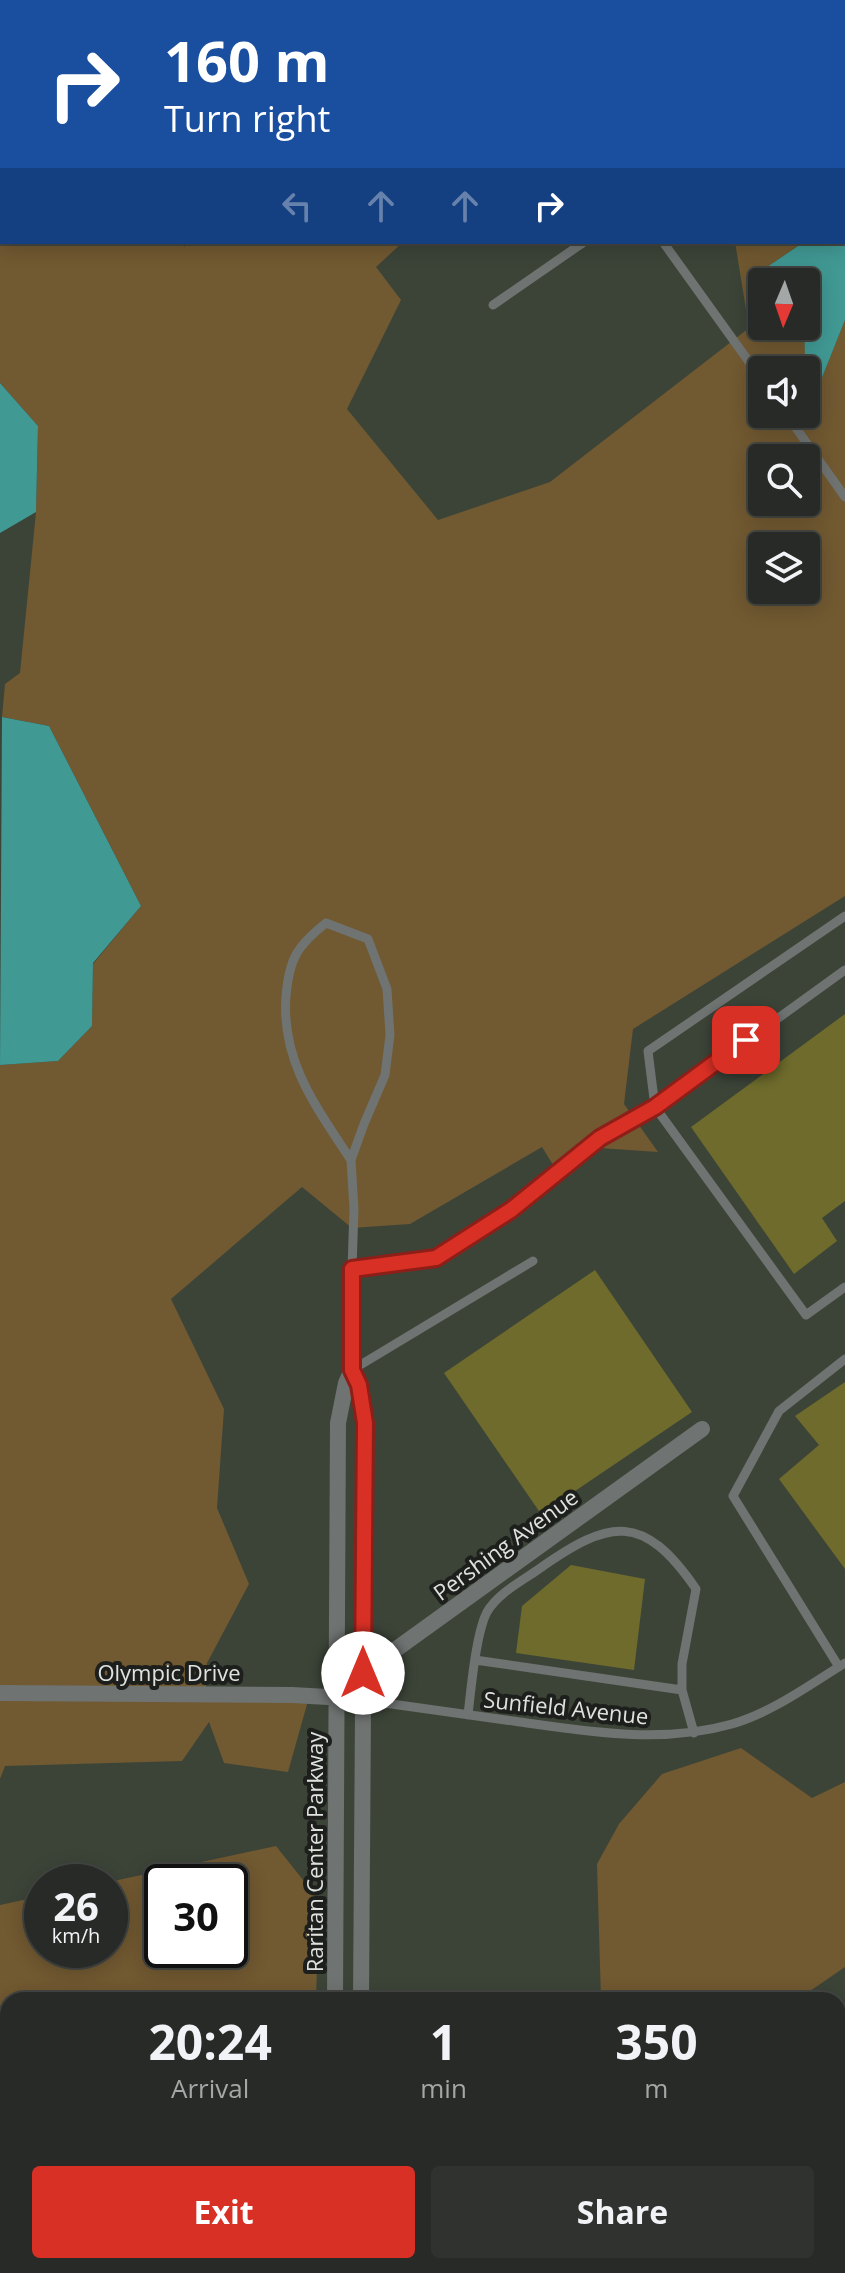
<!DOCTYPE html>
<html lang="en">
<head>
<meta charset="utf-8">
<style>
  :root { --surface:#272a26; --page:#2f322e; --text:#f1f3f6; --muted:#a4a7a7; --line:#434643; --accent:#d93025 }
  body { margin:0; font-family:"Open Sans",sans-serif; background:var(--page); color:var(--text); height:100vh; display:flex; flex-direction:column; font-size:30px; white-space:nowrap }
  * { box-sizing:border-box; margin:0 }
  p { font-size:26px; color:var(--muted) }
  .icon { flex:none; width:44px; height:44px; fill:none; stroke:currentColor; stroke-width:2; stroke-linecap:round; stroke-linejoin:round }
  .map { position:relative; flex:1; overflow:hidden }
  .sheet { position:absolute; left:0px; top:1992px; width:846px; height:282px; display:flex; flex-direction:column; background:var(--surface); border-radius:24px 24px 0 0; box-shadow:0 4px 20px #0003,0 0 0 2px var(--line) }
  .sheet>* { flex:none }
  .hud { position:absolute; left:0px; top:0px; width:846px; height:244px; box-shadow:0 4px 20px #0003,0 0 0 2px var(--line); background:#1a4fa0; color:#fff; overflow:hidden }
  .needle { width:52px; rotate:182deg }
  .tools { position:absolute; left:748px; top:268px; display:grid; gap:16px }
  .tools a { display:grid; place-items:center; width:72px; height:72px; border-radius:8px; background:var(--surface); box-shadow:0 4px 20px #0003,0 0 0 2px var(--line); font-size:40px }
  .speed { position:absolute; left:24px; top:1864px; display:flex; gap:16px; font-size:40px; font-weight:700; text-align:center }
  .speed>* { display:grid; place-content:center; width:104px; height:104px; border-radius:50%; background:var(--surface); box-shadow:0 4px 20px #0003,0 0 0 2px var(--line); line-height:1 }
  .speed small { font-size:20px; font-weight:400 }
  .speed .limit { border:4px solid #111; border-radius:12px; background:#fff; color:#111 }
  .pin { position:absolute; display:grid; place-items:center; width:68px; height:68px; color:#fff; margin:-34px; border-radius:16px; box-shadow:0 4px 12px #0006 }
  .me { position:absolute; width:88px; margin:-44px; rotate:0deg; stroke-linejoin:round; filter:drop-shadow(0 0 6px #0008) }
  .turn { display:flex; align-items:center; gap:28px; height:168px; padding:0 32px; font-size:36px }
  .turn .icon { width:104px; height:104px; stroke-width:2.5 }
  .turn b { display:block; font-size:56px; line-height:68px }
  .lanes { display:flex; align-items:center; height:76px; padding:0 32px; background:#0003; justify-content:center; gap:40px; direction:ltr }
  .lanes .off { opacity:.35 }
  .eta { display:flex; justify-content:space-evenly; align-items:center; height:136px; text-align:center }
  .eta b { font-size:48px; font-weight:700; line-height:56px }
  .primary-button { display:flex; gap:16px; margin-top:auto; padding:16px 32px }
  .primary-button a { flex:1; height:92px; border-radius:8px; background:var(--accent); color:#fff; font-size:32px; font-weight:700; line-height:92px; text-align:center }
  .primary-button a+a { background:var(--page); color:var(--text) }
  .map>svg:first-child { display:block }
  .built { fill:#3c4438; fill-rule:evenodd }
  .green { fill:#715931; fill-rule:evenodd }
  .water { fill:#419994 }
  .building { fill:#6e6b2c }
  .lines { fill:none; stroke-linecap:round; stroke-linejoin:round }
  .service { stroke:#6f7371; stroke-width:9 }
  .minor { stroke:#6f7371; stroke-width:16 }
  .route-casing { stroke:#8d1f18; stroke-width:20 }
  .route { stroke:#d93025; stroke-width:14 }
  .labels { text-anchor:middle; dominant-baseline:central; stroke-width:8; stroke-linejoin:round; paint-order:stroke }
  .street-label { font-size:22px; fill:#dfe2de; stroke:#1d1f1c }
</style>
</head>
<body>
<div class="map">
<svg width="845" height="2273" viewBox="0 0 845 2273">
  <rect width="100%" height="100%" fill="#343832"/>
  <path class="built" d="M0,0H845V2273H0ZM2,2H844V242H2ZM762,282H806V326H762ZM762,370H806V414H762ZM762,458H806V502H762ZM762,546H806V590H762ZM42,1882H110V1950H42ZM162,1882H230V1950H162ZM8,2000H838V2266H8Z"/>
  <path class="green" d="M0,0L14,2H2V242H181L184,247L190,242H403L376,267L401,300L347,409L438,520L550,482L749,328L735,242H804L764,269L777,282H762V326H804L806,370H762V414H806V385L808,412L845,320V896L633,1029L624,1104L658,1152L585,1147L560,1176L542,1147L410,1224L352,1228L302,1187L171,1299L224,1409L217,1508L249,1584L207,1663L206,1687L311,1690L288,1772L224,1763L209,1722L182,1761L5,1766L0,1779V1065L58,1061L92,1026L93,964L141,906L49,726L2,717L5,684L20,673L36,512L38,426L0,383ZM762,458H806V502H762ZM762,546H806V590H762Z
    M741,1748L812,1798L845,1782V1967L797,2000H601L597,1864L619,1824L662,1774Z
    M276,1846L319,1900L316,2000H8V2178H0V1905L42,1896V1950H110L109,1882ZM162,1882H230V1950H162Z"/>
  <path class="water" d="M845,214V320L807,415L804,326L806,282H777L764,269L804,242H844Z
    M0,383L38,426L36,512L0,533Z
    M2,717L49,726L141,906L93,963L92,1026L58,1061L0,1065Z"/>
  <path class="building" d="M845,1014V1201L822,1218L837,1241L794,1274L691,1127Z
    M595,1270L692,1412L541,1514L444,1373Z
    M845,1382V1569L779,1479L819,1445L795,1416Z
    M571,1565L645,1579L634,1670L516,1653L522,1606Z"/>
  <g class="lines">
    <path class="service" d="M360,0L363,2
      M663,242L762,380
      M493,305L584,242
      M786,414L845,497
      M845,970L655,1107L806,1315L845,1287
      M351,1160C317,1108 281,1062 286,996C289,959 297,946 326,923L368,939L387,989L390,1035L385,1075L364,1124L351,1160L354,1209L352,1269L436,1258L511,1210L600,1138L655,1107L648,1051L845,916
      M352,1370L533,1261
      M475,1660L682,1690
      M839,1667L733,1496L779,1411L845,1359
      M363,1700C415,1707 468,1715 520,1722C591,1732 662,1744 732,1724C773,1712 809,1685 845,1663
      M468,1715C471,1689 476,1633 487,1612C498,1593 522,1581 539,1569C610,1519 643,1512 696,1589L682,1664V1690L694,1733
      M838,2023L845,2018
      M0,2206L8,2205
      M413,2273V2266
      M722,2273L724,2266"/>
    <path class="minor" d="M352,1269V1370L359,1385L365,1423L361,2000
      M0,1693L292,1695L346,1698
      M337,1697L363,1673L702,1429
      M335,2000L338,1423L346,1383L352,1370
      M333,2273V2266
      M359,2273L360,2266"/>
  </g>
  <g class="lines">
    <g class="route-casing">
      <path id="route" d="M363,1673L365,1423L359,1385L352,1370V1269L436,1258L511,1210L600,1138L655,1107L746,1040"/>
    </g>
    <use href="#route" class="route"/>
  </g>
  <g class="labels">
    <g class="street-label">
      <text transform="translate(505 1544) rotate(-36)">Pershing Avenue</text>
      <text x="169" y="1672">Olympic Drive</text>
      <text transform="translate(566 1707) rotate(6)">Sunfield Avenue</text>
      <text transform="translate(314 1852) rotate(-90)">Raritan Center Parkway</text>
    </g>
  </g>
</svg>
<div class="tools">
<a><svg class="needle" viewBox="-14 -14 28 28"><path d="M0-13l5 13h-10z" fill="#e53935"/><path d="M0 13l5-13h-10z" fill="#a4a7a7"/></svg></a>
<a><svg class="icon" aria-label="sound" viewBox="0 0 24 24"><path d="M4 9h4l5-4v14l-5-4H4zM17 9q2 3 0 6"/></svg></a>
<a><svg class="icon" aria-label="search" viewBox="0 0 24 24"><circle cx="10" cy="10" r="6"/><path d="M15 15l6 6"/></svg></a>
<a><svg class="icon" aria-label="layers" viewBox="0 0 24 24"><path d="M12 4l9 5-9 5-9-5zM3 14l9 5 9-5"/></svg></a>
</div>
<div class="speed"><div>26<small>km/h</small></div><div class="limit">30</div></div>
<div class="pin" style="left:746px;top:1040px;background:#d93025"><svg class="icon" aria-label="arrive" viewBox="0 0 24 24"><path d="M6 21V4h12l-3 4 3 4H6"/></svg></div>
<svg class="me" style="left:363px;top:1673px" viewBox="-20 -20 40 40"><circle r="19" fill="#fff"/><path d="M0-13L10 11 0 6-10 11z" fill="#d93025"/></svg>
<div class="hud">
<div class="turn"><svg class="icon" aria-label="right" viewBox="0 0 24 24"><path d="M7 20v-9h11M14 6l5 5-5 5"/></svg><div><b>160 m</b>Turn right</div></div>
<div class="lanes"><svg class="icon off" aria-label="left" viewBox="0 0 24 24"><path d="M17 20v-9H6M10 6l-5 5 5 5"/></svg><svg class="icon off" aria-label="ahead" viewBox="0 0 24 24"><path d="M12 20V5M6 11l6-6 6 6"/></svg><svg class="icon off" aria-label="ahead" viewBox="0 0 24 24"><path d="M12 20V5M6 11l6-6 6 6"/></svg><svg class="icon" aria-label="right" viewBox="0 0 24 24"><path d="M7 20v-9h11M14 6l5 5-5 5"/></svg></div>
</div>
<section class="sheet">
<div class="eta">
<div><b>20:24</b><p>Arrival</p></div>
<div><b>1</b><p>min</p></div>
<div><b>350</b><p>m</p></div>
</div>
<div class="primary-button"><a>Exit</a><a>Share</a></div>
</section>
</div>
</body>
</html>
